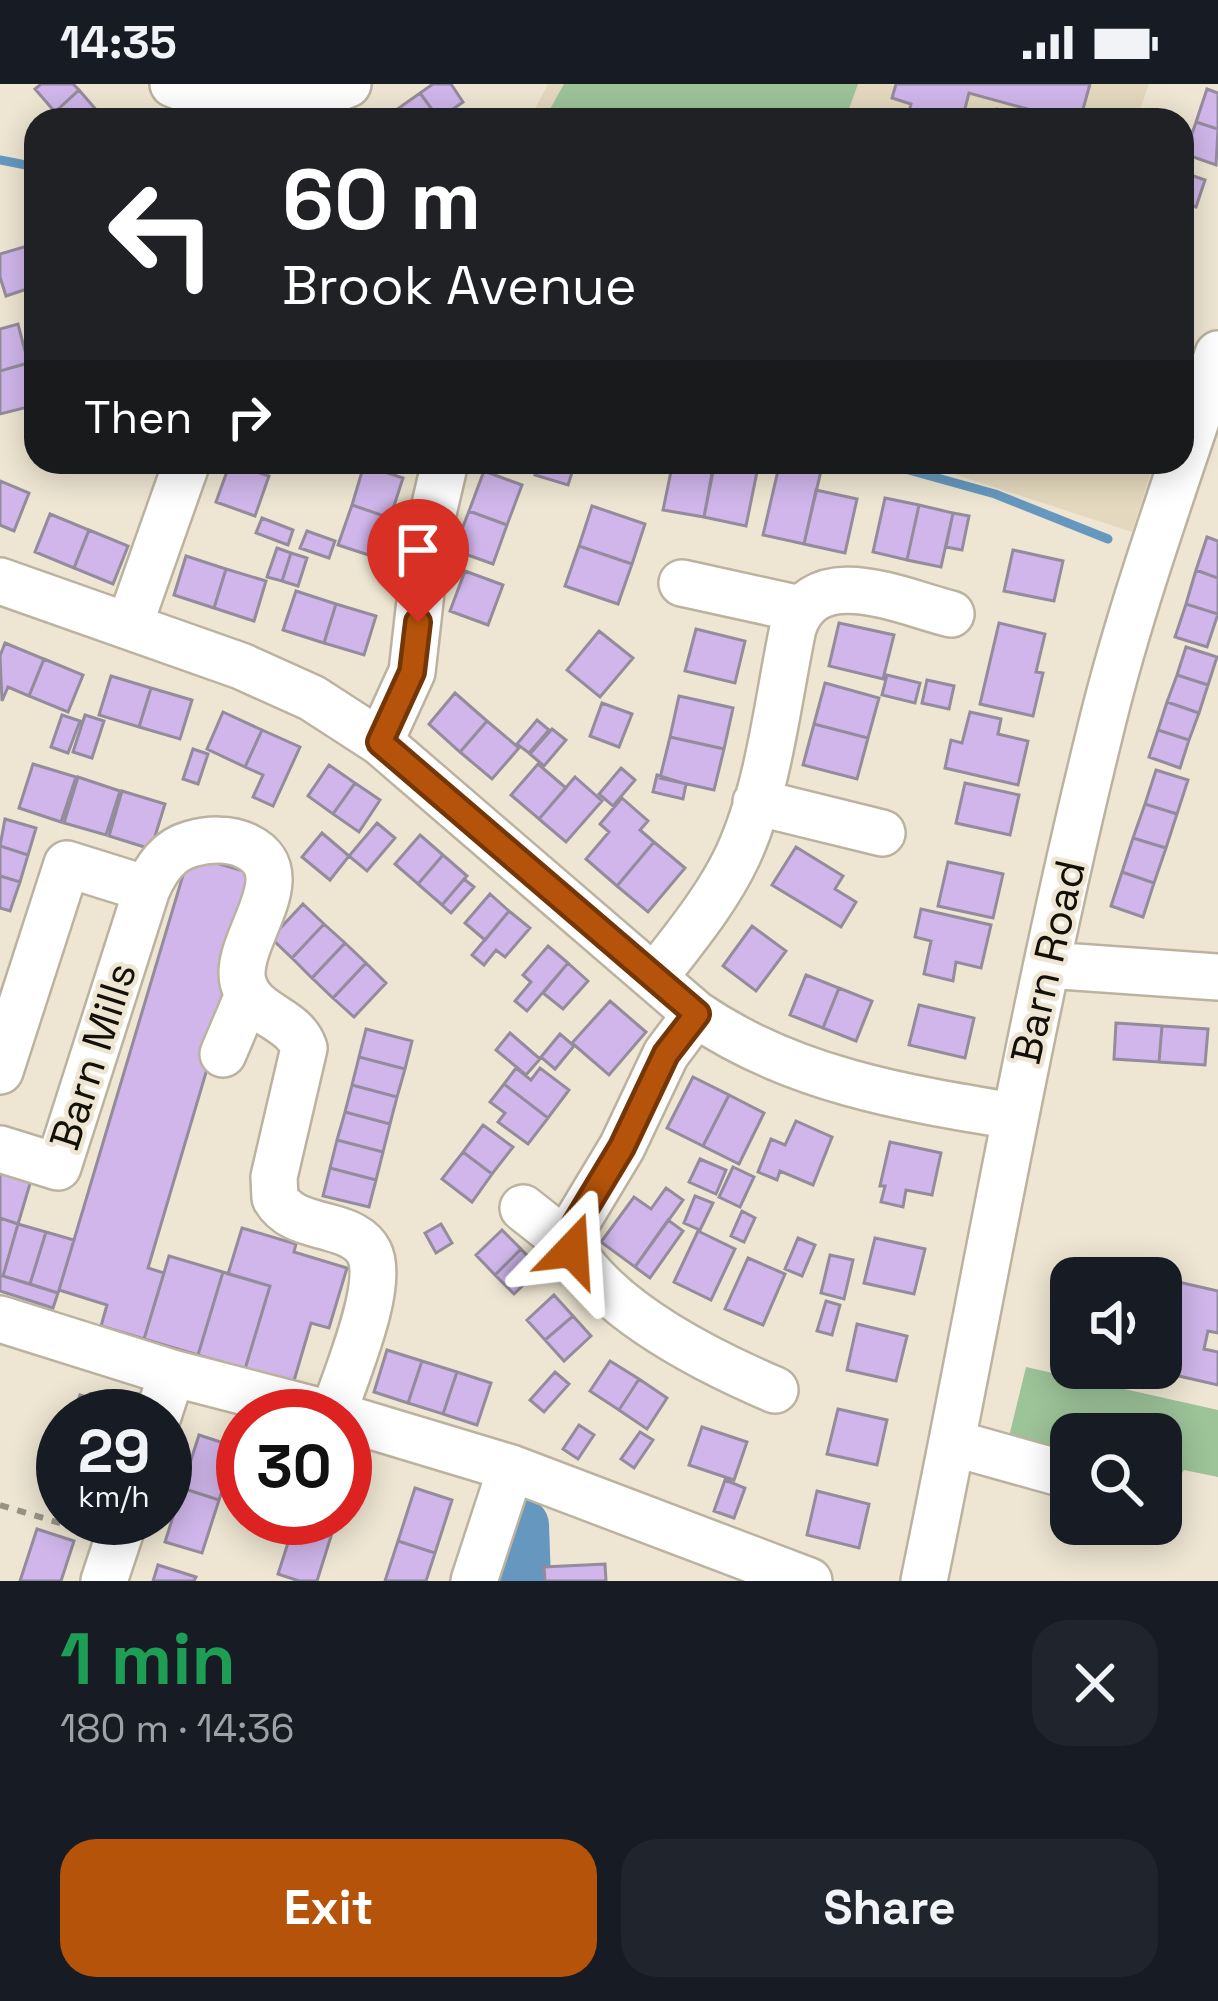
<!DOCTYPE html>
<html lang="en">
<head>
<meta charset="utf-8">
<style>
  :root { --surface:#171b24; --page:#20242c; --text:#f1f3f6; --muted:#9ea1a6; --accent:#b45309 }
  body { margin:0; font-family:"Space Grotesk",sans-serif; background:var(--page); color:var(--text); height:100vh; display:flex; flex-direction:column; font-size:45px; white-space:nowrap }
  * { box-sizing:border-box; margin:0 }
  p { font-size:39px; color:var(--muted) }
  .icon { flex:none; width:66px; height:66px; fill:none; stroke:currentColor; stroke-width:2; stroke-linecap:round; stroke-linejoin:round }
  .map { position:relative; height:1497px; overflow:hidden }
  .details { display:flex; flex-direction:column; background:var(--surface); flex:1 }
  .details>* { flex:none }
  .guide { position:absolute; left:24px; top:24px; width:1170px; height:366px; border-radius:36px; box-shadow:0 6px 30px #0003; background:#202124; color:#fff; overflow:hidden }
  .tools { position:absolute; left:1050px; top:1173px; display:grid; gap:24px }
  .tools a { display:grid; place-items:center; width:132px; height:132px; border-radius:24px; background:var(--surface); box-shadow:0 6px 30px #0003; font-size:60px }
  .speed { position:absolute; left:36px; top:1305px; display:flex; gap:24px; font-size:60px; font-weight:700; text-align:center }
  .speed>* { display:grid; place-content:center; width:156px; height:156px; border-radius:50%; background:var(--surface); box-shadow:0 6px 30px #0003; line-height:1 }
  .speed small { font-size:30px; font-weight:400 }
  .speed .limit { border:18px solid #d22; background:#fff; color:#111 }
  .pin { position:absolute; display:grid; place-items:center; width:102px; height:102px; color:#fff; margin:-123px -51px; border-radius:50% 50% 50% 0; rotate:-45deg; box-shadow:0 0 12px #0007 }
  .pin .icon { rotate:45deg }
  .me { position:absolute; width:132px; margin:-66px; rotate:20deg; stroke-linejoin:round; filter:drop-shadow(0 0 9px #0008) }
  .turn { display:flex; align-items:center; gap:42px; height:252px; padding:0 60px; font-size:54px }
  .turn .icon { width:156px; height:156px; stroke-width:2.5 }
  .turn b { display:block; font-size:84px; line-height:102px }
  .then { display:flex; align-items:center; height:114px; padding:0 60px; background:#0003; gap:24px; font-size:45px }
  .round { display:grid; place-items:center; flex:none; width:126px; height:126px; border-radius:36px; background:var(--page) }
  .summary { display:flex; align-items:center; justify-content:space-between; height:204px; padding:0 60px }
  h1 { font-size:72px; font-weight:700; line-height:90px; color:#1e9e55 }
  .primary-button { display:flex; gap:24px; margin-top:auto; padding:24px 60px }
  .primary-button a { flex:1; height:138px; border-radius:36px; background:var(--accent); color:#fff; font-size:48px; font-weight:700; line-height:138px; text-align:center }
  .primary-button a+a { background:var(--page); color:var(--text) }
  .status { display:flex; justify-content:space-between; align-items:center; height:84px; padding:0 60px; background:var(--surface); direction:ltr }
  .status svg { height:33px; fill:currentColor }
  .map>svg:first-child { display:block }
  .built { fill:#e4d9be }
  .green { fill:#9dc399 }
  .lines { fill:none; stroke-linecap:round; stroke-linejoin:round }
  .stream { stroke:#6698bf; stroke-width:9 }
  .river { stroke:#6698bf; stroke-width:54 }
  .building { fill:#d0b6eb; stroke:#948b9d; stroke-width:3 }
  .minor-casing { stroke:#bbb3a0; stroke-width:50 }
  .path { stroke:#999384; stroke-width:6; stroke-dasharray:9 9; stroke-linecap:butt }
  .minor { stroke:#fff; stroke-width:45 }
  .route-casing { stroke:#753606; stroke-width:30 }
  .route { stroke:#b45309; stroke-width:21 }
  .labels { text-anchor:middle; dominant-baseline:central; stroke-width:9; stroke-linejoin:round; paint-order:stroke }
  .street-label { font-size:42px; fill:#13100a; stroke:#eee6d2 }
</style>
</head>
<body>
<div class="status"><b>14:35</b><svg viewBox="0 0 49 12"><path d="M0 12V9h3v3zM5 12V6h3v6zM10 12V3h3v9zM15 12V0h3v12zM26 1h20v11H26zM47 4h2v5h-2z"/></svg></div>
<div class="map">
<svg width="1218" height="1497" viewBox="0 0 1218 1497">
  <rect width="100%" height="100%" fill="#eee6d2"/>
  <path class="built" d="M548,0H1149L1136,36H529Z
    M917,378H1154L1132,448Z"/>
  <path class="green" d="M564,0H858L845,36H544Z
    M1026,1283L1218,1326V1393L1184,1386L1176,1398L1161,1403V1350H1071V1382L1006,1365Z"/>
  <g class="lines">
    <path class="stream" d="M0,76L36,83
      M880,378L995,410L1108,455"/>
    <path class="river" d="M522,1441L524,1497"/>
  </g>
  <path class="building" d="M41,0H73L79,6L55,28L35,5Z
    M433,0H451L463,18L439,35L420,9Z
    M896,0H1090L1080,36H994L997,25L1029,34L1031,26L969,9L962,36H907L911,20L892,14Z
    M1207,5L1218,9V45L1196,38Z
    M79,6L98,28L90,36H62L55,28Z
    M420,9L439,35L403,36L396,26Z
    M1196,38L1218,45L1216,81L1185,70Z
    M1182,88L1205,96L1196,123L1182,118Z
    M34,160L36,202L6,212L0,193V170Z
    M18,240L28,279L0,287V245Z
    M28,279L36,321L0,330V287Z
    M539,378L575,379L568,401L535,391Z
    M673,378H714L704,433L663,426Z
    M715,378H759L746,442L704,433Z
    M780,378H823L804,460L763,451Z
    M230,379L269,392L255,432L216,418Z
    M364,381L403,394L390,434L352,421Z
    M484,387L522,401L507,441L469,427Z
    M0,397L29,409L14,447L0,441Z
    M816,406L857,415L845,469L804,460Z
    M885,414L919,421L907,476L873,468Z
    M352,421L390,434L378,474L338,461Z
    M919,421L953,429L941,483L907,476Z
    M592,422L645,440L632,480L579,462Z
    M469,427L507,441L493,480L454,466Z
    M953,429L969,432L962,466L946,463Z
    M50,430L89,446L74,484L35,468Z
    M262,434L293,446L288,461L256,449Z
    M89,446L128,462L113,500L74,484Z
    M307,447L335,457L329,474L300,464Z
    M1207,453L1218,457V494L1196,486Z
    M579,462L632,480L618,520L565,502Z
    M277,464L291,469L282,497L267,493Z
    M1013,466L1063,477L1054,517L1004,507Z
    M291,469L307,474L298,502L282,497Z
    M186,472L226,485L214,524L174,511Z
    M226,485L266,497L254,537L214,524Z
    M1196,486L1218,494V530L1186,520Z
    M465,487L503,501L488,541L450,527Z
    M296,507L336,520L324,559L283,546Z
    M336,520L376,532L364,571L324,559Z
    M1186,520L1218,530L1207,563L1175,553Z
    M839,539L894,551L883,595L829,582Z
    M999,539L1045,550L1036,588L1043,589L1033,632L980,620Z
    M696,545L745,557L735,599L685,587Z
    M599,547L633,574L600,613L567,586Z
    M5,559L44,575L29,612L8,603L2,617L0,572Z
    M1186,563L1217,573L1208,601L1177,591Z
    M44,575L83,591L68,628L29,612Z
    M887,591L920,599L915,619L882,611Z
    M1177,591L1208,601L1199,629L1167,618Z
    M111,592L151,604L139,643L99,631Z
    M927,596L954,602L949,625L922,619Z
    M825,599L879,614L868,654L814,640Z
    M151,604L192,616L180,655L139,643Z
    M455,609L487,637L460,668L429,640Z
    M679,612L733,624L724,665L670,653Z
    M1167,618L1199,629L1189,656L1158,646Z
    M602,619L632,630L619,663L590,652Z
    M223,628L262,646L245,683L207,665Z
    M970,628L1001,635L998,650L1028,657L1018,701L945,684L951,656L962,659Z
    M62,631L80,637L68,669L51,663Z
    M85,631L104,637L92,674L73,668Z
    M537,636L549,646L529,669L517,660Z
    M487,637L519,664L492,695L460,668Z
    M814,640L868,654L857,695L803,681Z
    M552,645L566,656L544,682L530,670Z
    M262,646L300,663L273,722L253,713L263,691L245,683Z
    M1158,646L1189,656L1180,684L1149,673Z
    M670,653L724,665L714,706L660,694Z
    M193,665L208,670L198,700L183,695Z
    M33,680L76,693L61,738L19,724Z
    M538,680L566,704L539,735L511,711Z
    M329,681L355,699L333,730L308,712Z
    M621,684L635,696L613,722L599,710Z
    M1156,686L1188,696L1177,730L1145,720Z
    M657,691L686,700L683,715L653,708Z
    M78,693L120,707L106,751L64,739Z
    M575,693L602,717L566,758L539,735Z
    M355,699L380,716L359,748L333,730Z
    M965,699L1019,711L1010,751L956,739Z
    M122,707L165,720L151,765L109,752Z
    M622,714L648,737L640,746L654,758L617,802L586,775L609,748L600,740Z
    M1145,720L1177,730L1166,764L1133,754Z
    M5,735L36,744L28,771L0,762Z
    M377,739L395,754L367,787L349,772Z
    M322,749L349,772L330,796L302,773Z
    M420,751L443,771L418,800L395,780Z
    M1133,754L1166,764L1154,799L1122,788Z
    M654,758L685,784L648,828L617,802Z
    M0,762L28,771L20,798L0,792Z
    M796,763L843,792L835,805L856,818L841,843L772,801Z
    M189,771L264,793L148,1184L164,1189L144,1255L101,1242L107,1221L59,1206Z
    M443,771L467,792L442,821L418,800Z
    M948,778L1003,790L993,834L938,822Z
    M1122,788L1154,799L1143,833L1111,822Z
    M0,792L20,798L10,827L0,824Z
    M464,795L474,803L451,829L442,821Z
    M490,810L509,827L485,856L465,839Z
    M303,820L324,840L292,874L271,854Z
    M921,825L991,841L981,884L956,878L953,897L924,890L931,857L915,853Z
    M509,827L530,844L505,873L496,866L484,881L472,871Z
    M324,840L345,859L312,894L292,874Z
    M752,842L786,867L756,907L723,882Z
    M345,859L366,879L333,914L312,894Z
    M548,862L568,879L527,927L515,917L531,898L523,891Z
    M366,879L386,899L354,933L333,914Z
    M568,879L588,897L563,925L543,909Z
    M806,891L839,904L823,944L790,931Z
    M839,904L872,917L856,957L823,944Z
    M610,917L646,948L609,991L572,959Z
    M919,921L974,934L965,974L909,961Z
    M1116,939L1162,942L1159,978L1114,975Z
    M1162,942L1208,945L1205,981L1159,978Z
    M366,945L412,957L405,985L359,973Z
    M510,949L540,975L526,991L496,966Z
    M560,950L574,962L555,985L541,973Z
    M359,973L405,985L397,1013L352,1001Z
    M516,984L531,996L540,984L569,1006L548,1034L504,1000Z
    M693,993L729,1011L703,1062L667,1044Z
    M504,1000L548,1034L528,1060L498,1038L505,1029L490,1018Z
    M352,1001L397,1013L390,1040L345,1028Z
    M729,1011L764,1029L739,1080L703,1062Z
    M345,1028L390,1040L383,1068L337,1056Z
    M796,1037L832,1053L813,1101L780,1087L777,1096L758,1088L771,1055L785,1061Z
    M483,1041L513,1063L492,1090L463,1068Z
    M337,1056L383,1068L376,1096L330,1084Z
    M890,1058L941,1069L932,1111L906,1106L903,1123L881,1118L885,1102H880Z
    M463,1068L492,1090L472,1118L442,1095Z
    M700,1075L726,1086L716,1110L689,1098Z
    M0,1083L32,1093L18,1140L0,1134Z
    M733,1083L754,1093L740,1123L719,1113Z
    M330,1084L376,1096L369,1123L323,1112Z
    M666,1104L683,1116L635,1183L601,1158L634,1113L651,1125Z
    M695,1112L713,1119L700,1146L684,1139Z
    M742,1127L755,1134L744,1158L731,1152Z
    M0,1134L18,1140L3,1192L58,1209L53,1224L0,1207Z
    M668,1136L683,1147L650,1194L635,1183Z
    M18,1140L46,1148L30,1200L3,1192Z
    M441,1140L452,1159L436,1169L425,1149Z
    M242,1144L296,1160L294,1168L347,1184L329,1244L311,1239L293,1300L245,1285L270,1202L228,1190Z
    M502,1146L521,1165L495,1191L476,1171Z
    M698,1147L735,1165L711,1216L674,1198Z
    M46,1148L74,1156L58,1209L30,1200Z
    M798,1154L815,1161L802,1192L785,1185Z
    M875,1154L925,1165L914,1210L864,1199Z
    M521,1165L540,1185L514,1210L495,1191Z
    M830,1171L853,1176L844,1215L821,1209Z
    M169,1172L223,1188L198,1271L144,1255Z
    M748,1174L785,1190L763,1241L725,1225Z
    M223,1188L270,1202L245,1285L198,1271Z
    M1161,1194L1218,1207V1249L1208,1247L1204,1265L1218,1268V1301L1166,1289L1169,1272L1161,1270Z
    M554,1211L573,1232L545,1256L527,1236Z
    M826,1217L840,1221L832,1251L817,1247Z
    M573,1232L591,1252L564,1277L545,1256Z
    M857,1240L907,1252L896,1297L847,1286Z
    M387,1266L422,1277L408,1319L374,1308Z
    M422,1277L457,1288L443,1330L408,1319Z
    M610,1277L639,1295L619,1326L590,1307Z
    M457,1288L491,1299L477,1341L443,1330Z
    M555,1288L569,1300L544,1328L530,1316Z
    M639,1295L667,1314L647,1345L619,1326Z
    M80,1311L117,1323L114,1332H73Z
    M838,1325L887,1336L877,1381L827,1370Z
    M579,1341L594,1351L578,1375L563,1365Z
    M702,1343L747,1358L734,1396L689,1381Z
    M640,1348L653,1356L634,1384L621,1375Z
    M199,1351L236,1363L219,1416L182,1404Z
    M63,1364V1422L46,1417Z
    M725,1396L745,1404L734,1434L714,1427Z
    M182,1404L219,1416L202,1469L165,1458Z
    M415,1404L452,1416L435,1469L398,1457Z
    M817,1407L869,1420L859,1464L807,1451Z
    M295,1437L332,1449L317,1497H299L278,1490Z
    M37,1445L74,1457L61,1497H20Z
    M398,1457L435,1469L426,1497H385Z
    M605,1480L606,1497H545L544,1483Z
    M158,1481L196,1493L194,1497H153Z"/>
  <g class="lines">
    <g class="minor-casing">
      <path id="minor" d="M173,0C233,25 288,26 348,0
        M0,497L241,582L312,614L380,658L696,930C791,995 903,1014 1014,1032
        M682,499L800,525
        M129,542L187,378
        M380,658L412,588L427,455L445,378
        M756,718L882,749
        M1047,881L1218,893
        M654,894C684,855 717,816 738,771C769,704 778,615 793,544C815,476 902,518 951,530
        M696,930L666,970L622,1063L575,1141L572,1166C613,1230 707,1277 775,1306
        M223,970L248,911
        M0,987L67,780L147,805
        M0,1065L58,1083L147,805C156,785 168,766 191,760C208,755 230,754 246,762C304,790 233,856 243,898C251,932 294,933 304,964L274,1093L275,1114C287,1135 310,1138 331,1144C346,1148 362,1154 369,1168C386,1201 344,1295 333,1331
        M523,1124L552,1147L571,1150
        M0,1235L172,1289L338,1332
        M158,1332L172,1289
        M345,1334L511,1384L809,1497
        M953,1359L1071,1392
        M104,1497L125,1434
        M474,1497L511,1384
        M924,1497C982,1215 1030,931 1099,652C1130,522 1177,397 1218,270"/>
    </g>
    <path class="path" d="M0,1421L83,1446"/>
    <use href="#minor" class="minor"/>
  </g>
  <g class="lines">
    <g class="route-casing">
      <path id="route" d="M418,538L412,588L380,658L697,930L666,970L622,1063L575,1141L572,1166"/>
    </g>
    <use href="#route" class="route"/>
  </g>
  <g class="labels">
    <g class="street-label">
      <text transform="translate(1048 878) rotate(-77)">Barn Road</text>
      <text transform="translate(93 972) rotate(-72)">Barn Mills</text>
    </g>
  </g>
</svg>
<div class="tools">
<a><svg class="icon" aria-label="sound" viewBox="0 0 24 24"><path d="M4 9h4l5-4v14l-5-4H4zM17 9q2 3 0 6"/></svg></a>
<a><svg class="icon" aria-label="search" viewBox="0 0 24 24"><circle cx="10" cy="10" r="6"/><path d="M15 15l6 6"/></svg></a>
</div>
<div class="speed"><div>29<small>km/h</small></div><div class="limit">30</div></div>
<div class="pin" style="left:418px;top:538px;background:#d93025"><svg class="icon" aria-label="arrive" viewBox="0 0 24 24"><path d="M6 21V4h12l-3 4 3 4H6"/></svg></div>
<svg class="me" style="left:572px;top:1166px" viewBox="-20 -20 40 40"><path d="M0-17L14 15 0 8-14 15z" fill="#b45309" stroke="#fff" stroke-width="4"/></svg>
<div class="guide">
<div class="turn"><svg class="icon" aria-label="left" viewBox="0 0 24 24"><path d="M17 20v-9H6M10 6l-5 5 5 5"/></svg><div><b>60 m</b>Brook Avenue</div></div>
<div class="then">Then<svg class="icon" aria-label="right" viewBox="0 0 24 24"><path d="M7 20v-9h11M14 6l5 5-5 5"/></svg></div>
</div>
</div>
<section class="details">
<div class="summary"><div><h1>1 min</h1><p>180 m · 14:36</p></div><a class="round"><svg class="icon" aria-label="close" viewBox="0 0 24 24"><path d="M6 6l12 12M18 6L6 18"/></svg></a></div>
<div class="primary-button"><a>Exit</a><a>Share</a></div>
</section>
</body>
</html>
